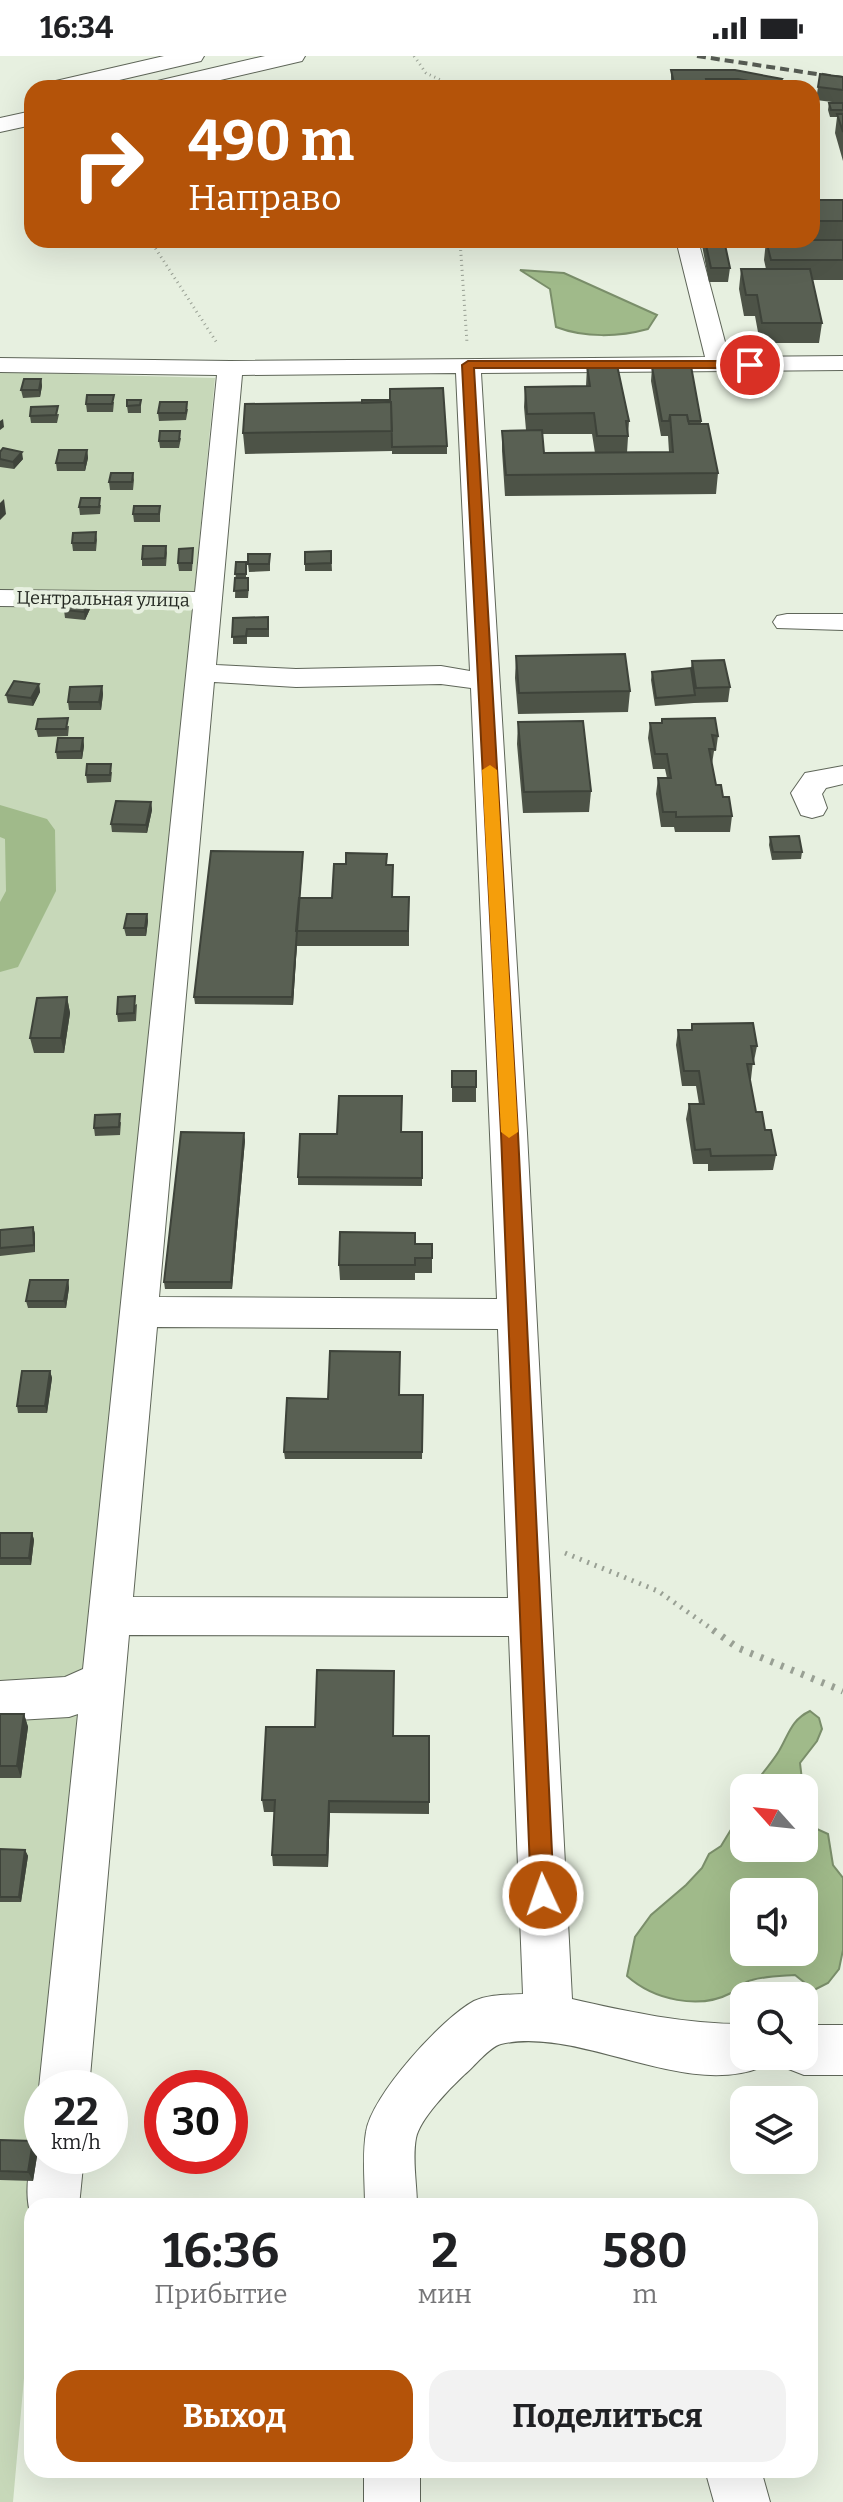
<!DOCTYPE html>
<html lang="ru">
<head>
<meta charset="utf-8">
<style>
  :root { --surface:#fff; --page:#f2f2f2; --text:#202124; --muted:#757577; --accent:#b45309 }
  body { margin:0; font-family:Bitter,serif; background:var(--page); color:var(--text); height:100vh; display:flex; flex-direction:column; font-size:30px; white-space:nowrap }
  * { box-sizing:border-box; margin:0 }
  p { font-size:26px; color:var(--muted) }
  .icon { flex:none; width:44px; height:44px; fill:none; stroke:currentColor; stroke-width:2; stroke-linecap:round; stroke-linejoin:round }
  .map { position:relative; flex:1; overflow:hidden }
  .sheet { position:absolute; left:24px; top:2142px; width:794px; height:280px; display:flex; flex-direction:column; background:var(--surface); border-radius:24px; box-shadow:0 8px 32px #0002 }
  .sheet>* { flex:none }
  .guide { position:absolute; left:24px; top:24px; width:796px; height:168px; border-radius:24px; box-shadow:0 8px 32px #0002; background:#b45309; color:#fff; overflow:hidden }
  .needle { width:52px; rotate:297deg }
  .fabs { position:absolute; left:730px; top:1718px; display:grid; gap:16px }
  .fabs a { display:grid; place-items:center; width:88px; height:88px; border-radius:16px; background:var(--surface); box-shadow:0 8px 32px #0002; font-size:40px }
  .speed { position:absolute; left:24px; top:2014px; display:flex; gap:16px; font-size:40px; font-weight:700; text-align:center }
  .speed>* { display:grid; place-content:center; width:104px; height:104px; border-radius:50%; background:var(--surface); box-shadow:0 8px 32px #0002; line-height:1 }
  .speed small { font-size:20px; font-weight:400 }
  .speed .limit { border:12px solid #d22; background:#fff; color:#111 }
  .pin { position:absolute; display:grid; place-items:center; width:68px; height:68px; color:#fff; margin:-34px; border:4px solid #fff; border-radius:50%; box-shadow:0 2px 8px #0007 }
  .me { position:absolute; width:88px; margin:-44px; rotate:357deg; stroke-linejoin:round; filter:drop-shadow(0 0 6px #0008) }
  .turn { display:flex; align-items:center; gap:28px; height:168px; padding:0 32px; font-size:36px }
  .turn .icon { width:104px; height:104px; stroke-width:2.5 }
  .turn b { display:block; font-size:56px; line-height:68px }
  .eta { display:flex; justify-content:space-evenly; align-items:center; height:136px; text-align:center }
  .eta b { font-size:48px; font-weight:700; line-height:56px }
  .primary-button { display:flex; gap:16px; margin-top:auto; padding:16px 32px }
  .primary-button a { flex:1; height:92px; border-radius:24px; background:var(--accent); color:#fff; font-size:32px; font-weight:700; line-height:92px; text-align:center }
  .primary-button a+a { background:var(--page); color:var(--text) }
  .status { display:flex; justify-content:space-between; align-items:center; height:56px; padding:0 40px; background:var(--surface); direction:ltr }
  .status svg { height:22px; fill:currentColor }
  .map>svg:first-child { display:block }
  .green { fill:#c7d8b9 }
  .water { fill:#a0ba8a; stroke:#7a8e6a; stroke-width:2; fill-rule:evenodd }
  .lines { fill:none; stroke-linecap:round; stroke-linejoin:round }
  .river { fill:#a0ba8a; fill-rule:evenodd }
  .minor-casing { stroke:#5f6659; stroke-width:2 }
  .highway-casing { stroke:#5f6659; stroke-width:2 }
  .path-far2 { stroke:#99a094; stroke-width:3; stroke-dasharray:1 4; stroke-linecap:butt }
  .path-far1 { stroke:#99a094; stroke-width:5; stroke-dasharray:2 6; stroke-linecap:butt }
  .path { stroke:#99a094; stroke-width:7; stroke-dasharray:3 8; stroke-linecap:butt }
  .minor { fill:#fff; fill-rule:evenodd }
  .highway { fill:#fff; fill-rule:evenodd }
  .rail { stroke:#565b53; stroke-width:4; stroke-dasharray:9 5; stroke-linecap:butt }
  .wall { fill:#4d5347; fill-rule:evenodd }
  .shaded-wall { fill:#3e433a }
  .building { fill:#596053; stroke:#3e433a; stroke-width:2 }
  .route { fill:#b45309; stroke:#753606; stroke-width:2 }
  .slow { fill:#f59e0b }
  .labels { text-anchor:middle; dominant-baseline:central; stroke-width:8; stroke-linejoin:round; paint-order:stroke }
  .far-street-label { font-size:18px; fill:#232721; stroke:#e7f0e0 }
</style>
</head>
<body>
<div class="status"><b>16:34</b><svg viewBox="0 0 49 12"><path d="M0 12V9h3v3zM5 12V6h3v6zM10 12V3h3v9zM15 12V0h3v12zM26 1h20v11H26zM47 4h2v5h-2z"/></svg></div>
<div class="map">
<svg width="843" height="2446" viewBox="0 0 843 2446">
  <rect width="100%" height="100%" fill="#e7f0e0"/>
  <path class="green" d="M0,316L215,322L50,2032H42V2100L32,2150V2232L13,2446H0Z"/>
  <path class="water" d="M520,214L564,217L657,259L648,273C619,281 585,282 556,271L550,233Z
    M810,1655L819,1662L822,1673L817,1685L800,1707L803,1732H751C760,1720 771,1708 779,1695C789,1678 791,1664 810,1655Z
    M744,1752V1792H804V1767L828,1778L833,1809L843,1822V1894L839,1913L828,1927L814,1934L795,1919C781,1920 766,1920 752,1924C744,1925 739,1933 731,1937C699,1954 654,1944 627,1920L635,1881L651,1859L686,1829L702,1812L709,1798L721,1790ZM744,1836H804V1896H744Z"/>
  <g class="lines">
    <path class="river" d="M0,749L47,763L55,774L56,835L18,911L0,916V846L6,835L5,783L0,781Z"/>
    <g class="minor-casing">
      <path id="minor" d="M676,184H698L729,301L843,300V314L481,317L527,1077L572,1943C629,1956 685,1968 744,1968V2000H766L762,2011C683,2043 580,1970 501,1988C489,1991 474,2011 464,2019C449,2033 420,2063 416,2082C412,2103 417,2129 417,2150H365C365,2126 362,2100 366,2076C371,2040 442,1962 474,1945C490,1938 506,1939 523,1938L509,1580L129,1579L89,2032H42V2039L39,2032L78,1658L69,1661L0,1665V1625L65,1621L83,1613L193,552L0,550V534L195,536L217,319L0,316V302L230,305L705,301ZM456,317L470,615L441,610L296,613L216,609L242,319ZM214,626L296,631L441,628L471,632L497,1243L159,1241ZM157,1271L498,1273L508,1542L133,1541Z
        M787,558H843V574L777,572L773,566L777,560Z
        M843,710V728L826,732L822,738L827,752L823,759L812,762L801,759L791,737L805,717Z
        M804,1969H843V2019H804L786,2012L782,2000H804Z
        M42,2081V2100H84L79,2150H32V2162C23,2141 28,2099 42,2081Z
        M364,2414H420V2446H364Z
        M705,2414H761L770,2446H714Z"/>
    </g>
    <g class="highway-casing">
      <path id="highway" d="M164,0H204L201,5L85,32H43L47,27Z
        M265,0H305L302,5L186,32L149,31L153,26Z
        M32,55V69L0,76V62Z"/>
    </g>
    <path class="path-far2" d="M414,0L426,17L449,28V32
      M150,184L217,287
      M460,184L467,287"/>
    <path class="path-far1" d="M565,1497L658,1535L716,1576"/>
    <path class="path" d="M713,1574L738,1592L843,1635"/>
    <use href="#minor" class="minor"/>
    <use href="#highway" class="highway"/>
    <path class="rail" d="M697,0L843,22"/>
  </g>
  <path class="wall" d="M671,14H735L781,32H671Z
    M820,18L843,21V105L835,77L837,61H830L828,54L829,47H840L816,44Z
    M812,144H843V224H812L822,267L819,287H760L755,260H744L739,233L741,213H766L764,204L766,185L765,184H812Z
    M701,184H724L730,212L728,226H709Z
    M587,310L629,365L627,397L669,396L668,380H661L651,325L652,311L701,365V368L718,417L716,438L505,440L502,395V375L526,374L524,351L525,331L586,330ZM542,378H592L595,397H544Z
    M41,323L42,330L40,341L23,342L21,334Z
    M141,344V357H128L127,350Z
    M114,346L113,356H87L86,348Z
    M362,347L447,390V398H392V395L245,398L243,377Z
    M188,353L186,364L159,365L158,357Z
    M59,358L57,367H31L30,360Z
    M181,382L179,392H160L159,385Z
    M87,394L88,402L85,415H57L56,407Z
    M0,396L23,403L14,413L0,411Z
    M133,417L134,424L133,434H110L109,426Z
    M101,449L100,458L80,459L79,451Z
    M160,450V466H134L133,458Z
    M96,476L97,484L96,495H73L72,487Z
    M166,490L167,497L166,510H142V503Z
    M331,495L332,515H305V508Z
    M193,500L192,515H179L178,507Z
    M270,505V515L249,516L248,508Z
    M236,506H246V522L249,529L248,542H235Z
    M90,553L85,564L65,562L64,554Z
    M233,562L269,569V581H247V588H233Z
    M516,600L630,635L628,656L518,658L515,622Z
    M692,605L730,631L728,646L694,647L655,650L651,624L652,616L691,612Z
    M39,628L40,636L33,650L8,647L6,639Z
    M102,630L103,638L101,654H69L68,646Z
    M662,663L718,680L716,695H714L712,708L716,729L732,760L730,776H675L674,771H661L656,738L658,722H667L665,713H653L648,682L650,667H661Z
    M518,666L591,735L589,756L523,757L517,688Z
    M69,670L68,680L38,681L36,673Z
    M83,682L84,690L82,703H57L56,696Z
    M112,716L111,726L87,727L86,719Z
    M151,746L152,754L147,777L112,776L111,768Z
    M770,781L802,796L801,803L772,804L769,789Z
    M303,804L300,842H332L387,809L393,841H409V890H297V888L293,949L195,948L194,941Z
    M147,858L148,865L146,880H126L124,872Z
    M67,941L70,957L64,997H34L30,982Z
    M137,948L136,965L118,966L117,958Z
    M692,968L757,990L754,1005H753L751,1023H750L756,1056L776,1099L773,1114L708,1115V1108H693L686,1063L689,1048H699L696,1030H682L676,989L678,974H691Z
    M452,1015H476V1046H452Z
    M121,1066L120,1079L95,1080L94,1072Z
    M402,1076H422V1130L298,1129V1121L337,1078Z
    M245,1084L232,1233H165L164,1226Z
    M33,1171L35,1178V1196L0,1200V1174Z
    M415,1188H432V1217H415V1224H340L339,1209Z
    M68,1224L69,1232L66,1252H28L26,1245Z
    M50,1315L52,1322L47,1357H18L17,1350Z
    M400,1339H423L422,1403H285L284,1396L328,1343Z
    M0,1477H32L34,1484L31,1509H0Z
    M0,1658H24L28,1671L21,1722H0Z
    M394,1680H429V1758L330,1757L328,1811L273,1810L272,1799L274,1756H264L262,1744Z
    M0,1793L25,1794L28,1800L21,1846H0Z
    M0,2084L33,2085L38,2094L33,2125L0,2124Z"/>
  <path class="shaded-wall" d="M782,23L781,32H776V30Z
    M41,323L42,330L40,341L39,334Z
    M3,363L4,371L0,374V365Z
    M87,394L88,402L85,415L84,407Z
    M22,396L23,403L14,413L13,406Z
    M4,443L6,458L0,464V447Z
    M89,545L90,553L85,564L84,556Z
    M39,628L40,636L33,650L31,642Z
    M102,630L103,638L101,654L99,646Z
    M83,682L84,690L82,703L81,695Z
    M151,746L152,754L147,777L146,769Z
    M147,858L148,865L146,880L145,872Z
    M297,880V888L293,949L292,941Z
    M67,941L70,957L64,997L61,982Z
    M244,1077L245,1084L232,1233L231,1226Z
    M33,1171L35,1178V1196L34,1189Z
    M68,1224L69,1232L66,1252L64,1245Z
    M50,1315L52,1322L47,1357L45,1350Z
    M32,1477L34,1484L31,1509L29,1502Z
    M24,1658L28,1671L21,1722L17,1710Z
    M329,1745L330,1757L328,1811L327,1799Z
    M25,1794L28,1800L21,1846L19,1841Z
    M33,2085L38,2094L33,2125L28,2116Z"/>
  <path class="building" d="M671,14H735L782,23L776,30L738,23H706L708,31H675Z
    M820,18L843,21V34L818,31Z
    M829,47H843V54H831Z
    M837,58H843V76Z
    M812,144H843V165H812Z
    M705,184H724L730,212H711Z
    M766,184H843V204H771Z
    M741,213H810L822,267H762L757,239H746Z
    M617,309L629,365H626L628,380H597L594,357L527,358L525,331L590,330L587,310Z
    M691,310L701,365H688L687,359H670L669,365H662L652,311Z
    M24,323H41L39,334H21Z
    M443,332L447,390L392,391L391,346L362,347V344H390V333Z
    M87,339H114L112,348H86Z
    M127,344H141L140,349L127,350Z
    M160,346H187L186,357H158Z
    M391,346L392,375L243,377L245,348Z
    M58,350L56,359L30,360L31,351Z
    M670,359H687L689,368H708L718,417L506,419L502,375L542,374L544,397L673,396Z
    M160,375H180L179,385H159Z
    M3,392L22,396L13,406L0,403V396Z
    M59,394H87L84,407H56Z
    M111,417H133L132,426H109Z
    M81,442H100L99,451H79Z
    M134,450H160L159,458H133Z
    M96,476L95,487H72L73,477Z
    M143,490H166L165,502L142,503Z
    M193,492L192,507H178L179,493Z
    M331,495V507L305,508V496Z
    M248,498H270L269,508H248Z
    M236,506H246V518H235Z
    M235,522H248V534L234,535Z
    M68,543L89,545L84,556L64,554Z
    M268,561V573H247L246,580L232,581L233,562Z
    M625,598L630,635L519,637L516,600Z
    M724,604L730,631L696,632L692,605Z
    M691,612L695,639L656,642L652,616Z
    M14,625L39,628L31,642L6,639Z
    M102,630L99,646H68L70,631Z
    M68,662L66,673H36L38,663Z
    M715,662L718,680L712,679L715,693H709L716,729H721L723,741H729L732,760L676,761V756H663L658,722H671L667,698H655L650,667H662V663Z
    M583,665L591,735L524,736L518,666Z
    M58,682H83L81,695L56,696Z
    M87,708H111L110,719H86Z
    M116,745L151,746L146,769L111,768Z
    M799,780L802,796H773L770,781Z
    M211,795L303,796L292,941H194Z
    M346,797L387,798L386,809H393L392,841H409L408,875H296L299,842H332L334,808H346Z
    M127,858H147L145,872H124Z
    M135,940L134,957L117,958L118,941Z
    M67,941L61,982H30L37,942Z
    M753,967L757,990H751L754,1008H747L756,1056H762L765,1074H771L776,1099L711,1100L710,1093L695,1094L689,1048H704L699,1015H684L678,974H692V968Z
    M452,1015H476V1031H452Z
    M339,1040H402L401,1076H422V1122L298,1121L300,1078H337Z
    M120,1058L119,1071L94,1072L95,1059Z
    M181,1076L244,1077L231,1226H164Z
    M33,1171L34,1189L0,1192V1174Z
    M340,1176L415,1177V1188H432V1202H415V1209H339Z
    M30,1224H68L64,1245H26Z
    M330,1295L400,1296L399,1339H423L422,1396H284L287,1342L328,1343Z
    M22,1315H50L45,1350H17Z
    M0,1477H32L29,1502H0Z
    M317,1614L394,1615L393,1680H429V1746L329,1745L327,1799H272L275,1744H262L266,1671H315Z
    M0,1658H24L17,1710H0Z
    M0,1793L25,1794L19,1841H0Z
    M0,2084L33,2085L28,2116L0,2115Z"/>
  <path class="route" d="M468,305H750L756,309L750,312H474L518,1077L554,1839L551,1847L543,1850L535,1847L531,1839L501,1077L462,309Z"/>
  <path class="slow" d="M490,709L497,714L518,1076L509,1082L501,1076L482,714Z"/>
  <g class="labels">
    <g class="far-street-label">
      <text transform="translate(103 543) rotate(1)">Центральная улица</text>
    </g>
  </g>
</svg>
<div class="fabs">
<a><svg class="needle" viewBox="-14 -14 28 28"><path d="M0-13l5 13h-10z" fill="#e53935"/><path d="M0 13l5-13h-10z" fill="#757577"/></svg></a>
<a><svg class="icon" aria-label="sound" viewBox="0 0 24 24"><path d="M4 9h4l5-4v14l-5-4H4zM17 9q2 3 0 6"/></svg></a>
<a><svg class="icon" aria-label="search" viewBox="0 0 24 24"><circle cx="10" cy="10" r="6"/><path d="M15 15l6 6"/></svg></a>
<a><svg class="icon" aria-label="layers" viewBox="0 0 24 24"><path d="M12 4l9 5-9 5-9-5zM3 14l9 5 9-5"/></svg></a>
</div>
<div class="speed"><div>22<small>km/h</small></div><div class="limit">30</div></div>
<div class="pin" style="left:750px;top:309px;background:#d93025"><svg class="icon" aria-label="arrive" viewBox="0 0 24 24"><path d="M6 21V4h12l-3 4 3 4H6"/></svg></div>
<svg class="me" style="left:543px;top:1839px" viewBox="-20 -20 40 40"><circle r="17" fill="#b45309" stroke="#fff" stroke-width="3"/><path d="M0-11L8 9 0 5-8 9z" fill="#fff"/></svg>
<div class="guide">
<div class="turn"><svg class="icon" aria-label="right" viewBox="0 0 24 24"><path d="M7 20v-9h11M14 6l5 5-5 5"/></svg><div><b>490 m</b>Направо</div></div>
</div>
<section class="sheet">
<div class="eta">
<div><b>16:36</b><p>Прибытие</p></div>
<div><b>2</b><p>мин</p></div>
<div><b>580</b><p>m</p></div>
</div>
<div class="primary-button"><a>Выход</a><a>Поделиться</a></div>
</section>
</div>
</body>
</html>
